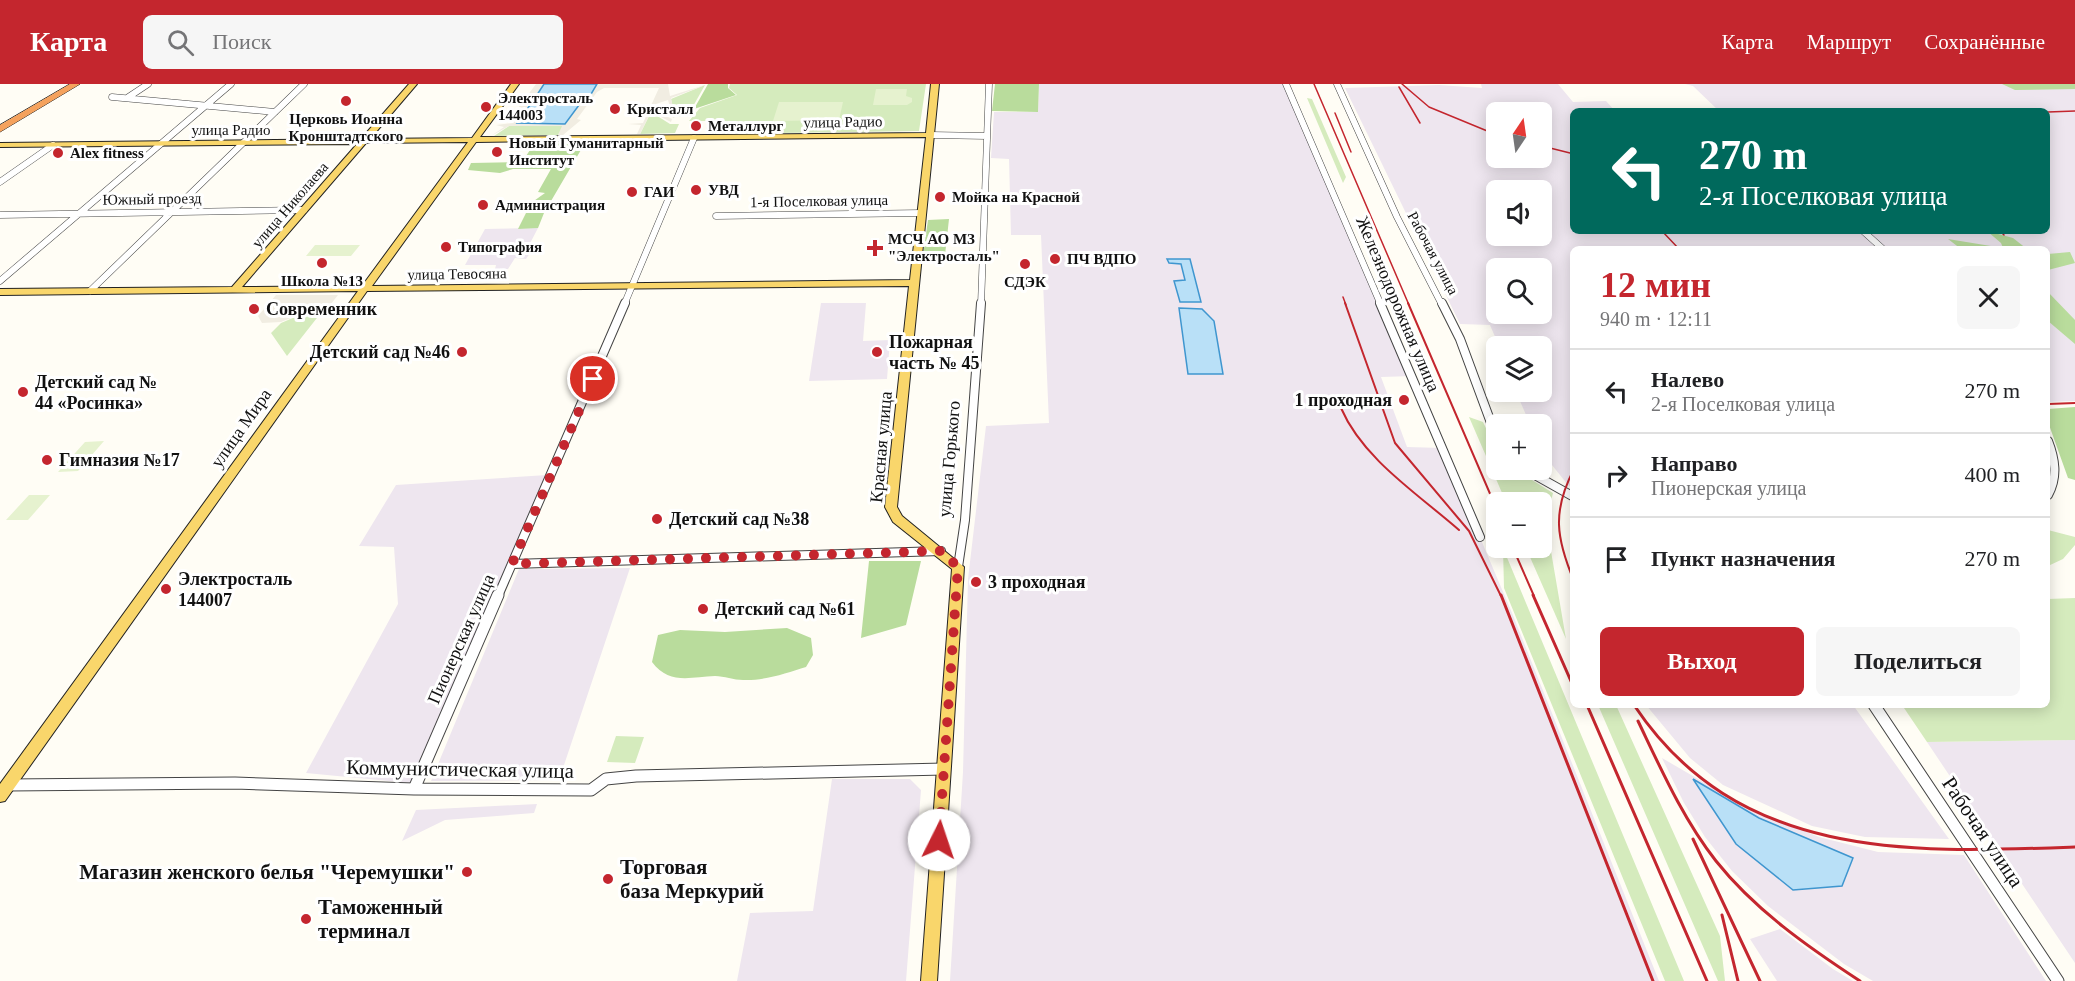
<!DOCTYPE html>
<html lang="ru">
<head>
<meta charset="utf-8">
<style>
  :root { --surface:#fff; --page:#f6f6f6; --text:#202124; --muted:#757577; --line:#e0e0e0; --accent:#c4262e }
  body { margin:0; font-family:"Times New Roman",serif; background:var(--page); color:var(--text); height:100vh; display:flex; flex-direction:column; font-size:22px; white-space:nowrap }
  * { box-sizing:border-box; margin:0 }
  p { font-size:20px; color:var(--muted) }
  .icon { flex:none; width:33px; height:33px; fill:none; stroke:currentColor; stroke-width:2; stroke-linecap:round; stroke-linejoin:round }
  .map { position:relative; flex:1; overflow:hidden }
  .panel { position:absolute; left:1570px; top:162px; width:480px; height:462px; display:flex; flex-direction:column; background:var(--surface); border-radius:9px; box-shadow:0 3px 15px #0003 }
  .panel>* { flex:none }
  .top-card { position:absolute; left:1570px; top:24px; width:480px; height:126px; border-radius:9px; box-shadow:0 3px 15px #0003; background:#00695c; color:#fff; overflow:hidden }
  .needle { width:39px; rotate:13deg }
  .controls { position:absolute; left:1486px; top:18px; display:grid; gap:12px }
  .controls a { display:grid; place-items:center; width:66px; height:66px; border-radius:9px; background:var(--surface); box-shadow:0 3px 15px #0003; font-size:30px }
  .pin { position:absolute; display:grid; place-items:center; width:51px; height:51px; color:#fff; margin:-26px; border:3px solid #fff; border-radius:50%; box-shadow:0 2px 6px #0007 }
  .me { position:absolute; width:66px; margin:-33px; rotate:4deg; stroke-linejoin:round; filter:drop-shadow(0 0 4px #0008) }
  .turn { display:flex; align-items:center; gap:21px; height:126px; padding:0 30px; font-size:27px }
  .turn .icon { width:78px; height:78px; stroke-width:2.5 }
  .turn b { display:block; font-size:42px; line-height:51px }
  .round { display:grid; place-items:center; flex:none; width:63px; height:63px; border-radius:9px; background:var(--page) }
  .summary { display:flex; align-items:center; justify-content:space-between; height:102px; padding:0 30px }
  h1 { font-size:36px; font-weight:700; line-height:45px; color:var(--accent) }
  .cta { display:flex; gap:12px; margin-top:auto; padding:12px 30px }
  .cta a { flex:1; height:69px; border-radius:9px; background:var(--accent); color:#fff; font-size:24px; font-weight:700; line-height:69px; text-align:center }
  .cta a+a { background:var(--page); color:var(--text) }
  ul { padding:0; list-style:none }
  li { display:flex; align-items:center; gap:18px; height:84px; padding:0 30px; border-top:2px solid var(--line) }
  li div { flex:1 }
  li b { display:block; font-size:22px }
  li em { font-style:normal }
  header { display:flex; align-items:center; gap:36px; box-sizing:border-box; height:84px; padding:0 30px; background:var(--accent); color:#fff }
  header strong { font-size:28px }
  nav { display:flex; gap:33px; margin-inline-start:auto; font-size:21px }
  .search { width:420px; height:54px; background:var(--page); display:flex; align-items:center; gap:15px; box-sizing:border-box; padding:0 21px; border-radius:9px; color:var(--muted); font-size:22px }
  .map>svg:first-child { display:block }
  .industrial { fill:#eee6ef; fill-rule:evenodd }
  .green { fill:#d5ebbd }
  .forest { fill:#b9dc9c }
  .pitch { fill:#e6f2cf }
  .plaza { fill:#f1ede2 }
  .water { fill:#b9e0f7; stroke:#3f96cf; stroke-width:1.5 }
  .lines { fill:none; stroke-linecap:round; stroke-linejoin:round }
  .minor-far2-casing { stroke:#444; stroke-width:7 }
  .minor-far1-casing { stroke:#444; stroke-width:10 }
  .minor-casing { stroke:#444; stroke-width:13 }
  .major-casing { stroke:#222; stroke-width:2 }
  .highway-casing { stroke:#222; stroke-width:1 }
  .minor-far2 { stroke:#fff; stroke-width:6 }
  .minor-far1 { stroke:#fff; stroke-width:8 }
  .minor { stroke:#fff; stroke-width:11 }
  .major { fill:#f9d66b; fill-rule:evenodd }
  .highway { fill:#f5a25d; fill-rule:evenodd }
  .rail-far2 { stroke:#c4262e; stroke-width:1.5 }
  .rail-far1 { stroke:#c4262e; stroke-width:2 }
  .rail { stroke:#c4262e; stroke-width:3 }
  .route { stroke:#c4262e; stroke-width:10; stroke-dasharray:0 18 }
  .poi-dot { fill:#c4262e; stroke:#fff; stroke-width:2 }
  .labels { text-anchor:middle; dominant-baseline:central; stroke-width:6; stroke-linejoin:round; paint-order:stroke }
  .far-poi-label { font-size:15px; font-weight:bold; fill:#111; stroke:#fff; text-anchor:start }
  .far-street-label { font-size:15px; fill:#111; stroke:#fff }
  .street-label { font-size:18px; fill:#111; stroke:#fff }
  .poi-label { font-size:18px; font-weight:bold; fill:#111; stroke:#fff; text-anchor:start }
  .near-street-label { font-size:21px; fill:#111; stroke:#fff }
  .near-poi-label { font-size:21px; font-weight:bold; fill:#111; stroke:#fff; text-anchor:start }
</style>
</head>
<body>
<header>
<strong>Карта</strong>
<div class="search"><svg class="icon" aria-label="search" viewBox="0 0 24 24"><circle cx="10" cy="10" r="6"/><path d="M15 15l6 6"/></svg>Поиск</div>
<nav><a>Карта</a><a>Маршрут</a><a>Сохранённые</a></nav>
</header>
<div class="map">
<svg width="2075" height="897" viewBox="0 0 2075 897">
  <rect width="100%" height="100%" fill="#fffdf5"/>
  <path class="industrial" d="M1039,0H1283L1413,292L1381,293L1407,363L1442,364L1512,529L1659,897H950L963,688L968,495L986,342L1049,339L1041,151H1011L1009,75L991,74L994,28H1038Z
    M1481,0H1558L1573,18L1606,17L1615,27H1574V147H2048V27H1719L1693,2L1685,0H2075V317L2048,318V165H1574L1573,404L1568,401L1544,371L1542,340H1530L1516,308H1542V262H1499L1490,241L1460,240L1345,4L1439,1L1482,4ZM1497,28H1542V74H1497ZM1497,106H1542V152H1497ZM1497,184H1542V230H1497Z
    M538,144L525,169H530L526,175L515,174L508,185H495L496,181H465L485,145Z
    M821,219H866L863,257L890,256L887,295L809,297Z
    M547,391L410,699L306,689L398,520L394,463L359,462L396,401Z
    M630,484L559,696L431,697L519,485Z
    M1646,621H1853L1949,755L1865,753L1812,742L1723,701L1690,674Z
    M2075,656V879L1927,658Z
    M1662,674L1746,723L1819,753L1878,768L1964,771L2046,897H1873L1844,880L1768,822L1732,787L1705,753L1684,719Z
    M832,695H910L921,706L906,897H737L750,829L813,827Z
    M537,720L534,729L445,736L402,757L416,726Z
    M1780,845L1833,885L1853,897H1777L1750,855Z"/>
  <path class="green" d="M730,0H926L919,47L711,50L713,46H706L709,37H689L700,24L737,11L729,4Z
    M705,1L687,33H675L671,15Z
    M1307,14L1312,15L1346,93L1343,99Z
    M651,28L670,40H679L675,49L640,50Z
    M509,42H562V46L558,51L494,52Z
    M314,225H324L287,272L271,249L281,239Z
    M1469,333L1483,338L1497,367V386H1516L1553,409L1546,438L1566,555L1526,464H1542V418H1506Z
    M2048,446L2075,453V461L2063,475L2048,482Z
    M1503,464L1684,897H1665L1504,504Z
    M2075,514V656L1927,658L1902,621H2048V515Z
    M1598,621H1616L1720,852L1725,897H1718Z
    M616,652L644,653L635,679L607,678Z"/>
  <path class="forest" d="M708,0H728V4L736,11L694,25Z
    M995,0H1039L1038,28L992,27Z
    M2002,0H2075V5L2015,6Z
    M585,59L544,129L538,144L518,145L531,119L545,109L538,108L551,85H513L500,89L468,86L471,79L522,78L534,60Z
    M949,135L945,171H923L928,136Z
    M1987,147L2013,154L2027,165H1961L1948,155L2003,164L2001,159Z
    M2070,168L2075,179L2048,186V170Z
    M2048,208L2075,236V260L2048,237Z
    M2075,323V396L2068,394L2048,338V325Z
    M869,477H921L906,541L861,554Z
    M787,544L811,554L813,571L806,583C787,589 764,597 743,596C734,596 724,592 715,592C690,593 669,601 652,578L658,551L680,546L725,548Z"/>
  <path class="pitch" d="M876,5H907L906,12L912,14V18L907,21H873Z
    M779,18H843L839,36L773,37Z
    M315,161H360L351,172H306Z
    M104,357L78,387L58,388L85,358Z
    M29,411H50L28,436H6Z"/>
  <path class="plaza" d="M536,0H544L538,16L517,39H565L582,17H587L597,0H700H668L670,12L708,0L671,14L675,33L673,34L668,16L656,20L654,26L672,35L671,38L651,28L640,50H637L641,41L628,40L643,39L659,4H604L597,8L577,35L581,36L563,51H558L562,42H509L491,52L504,43L496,41L513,39L517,32L513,31L516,27H505L518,24L526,13L516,12H527Z
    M276,211H338L327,225H313L281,238L262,239L258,232Z"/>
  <path class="water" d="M544,0H597L587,17H582L565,40L517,39L530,21H535L537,17H533Z
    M1167,175H1190L1201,218H1180L1174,197L1185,196L1181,180L1169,179Z
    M1179,224L1202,225L1214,237L1223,290H1188Z
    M1693,695L1759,734L1853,774L1842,802L1793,806L1736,760Z"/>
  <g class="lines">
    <g class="minor-far2-casing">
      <path id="minor-far2" d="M1286,0L1381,221
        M1337,0L1397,133L1442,221
        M112,13L275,28
        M127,14L148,0
        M931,51L987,52
        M0,98L53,61
        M0,131L304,126
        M716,132L922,129
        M1863,147L1883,165
        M0,197L231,0
        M90,207L304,0
        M624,221L694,54
        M981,221L989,0"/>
    </g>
    <g class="minor-far1-casing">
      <path id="minor-far1" d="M1380,219L1480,453
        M1442,219L1460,255L1497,355
        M2048,357C2055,375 2058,393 2048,411
        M1526,386L1574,413
        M512,480L941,467
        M958,483L965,436L981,219
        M498,512L625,219"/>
    </g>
    <g class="minor-casing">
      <path id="minor" d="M1874,621L2058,897
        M8,701L235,699L414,705L591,706L606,695L636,692L944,685
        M414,705L498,511"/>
    </g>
    <g class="major-casing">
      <path id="major" d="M409,0H417L370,55L472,54L511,0H519L480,53L926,49L931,0H939L897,423L902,432L964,483L937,897H921L952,485L893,438L885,423L909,202L367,207L5,717L0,718V700L358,207L0,211V205L232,203L357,60L0,63V59L361,55ZM926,53L910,196L372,202L476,58ZM468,58L362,202L242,203L366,59Z"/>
    </g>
    <g class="highway-casing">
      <path id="highway" d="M70,0H80L0,48V41Z"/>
    </g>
    <use href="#minor-far2" class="minor-far2"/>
    <use href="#minor-far1" class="minor-far1"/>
    <use href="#minor" class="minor"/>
    <use href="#major" class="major"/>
    <use href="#highway" class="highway"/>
    <path class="rail-far2" d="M1314,0L1409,221
      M1402,0L1429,23L1497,51
      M1399,3L1420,39
      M2048,28L2075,27
      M1335,29L1351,68
      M1542,62L1574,70
      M1662,147L1679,165
      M2000,147L2004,151
      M1343,213L1346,221"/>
    <path class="rail-far1" d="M1345,219L1395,359L1469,447L1501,512
      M1408,219L1497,426
      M2048,320L2075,319
      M1341,324C1363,375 1418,410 1459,446
      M1574,385C1552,427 1556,454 1574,497
      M1513,464L1534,512"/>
    <path class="rail" d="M1501,511L1653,897
      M1533,511L1574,604
      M1587,621L1707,897
      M1634,621C1738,777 1910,769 2075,763
      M1638,637C1661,685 1683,735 1716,777C1755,826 1808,863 1860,897
      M1693,755L1760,897
      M1722,831L1738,897"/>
  </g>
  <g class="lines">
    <path class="route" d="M593,295L512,480L941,467L958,483L939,756"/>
  </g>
  <g class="poi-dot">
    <circle cx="346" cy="17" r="6"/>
    <circle cx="486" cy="23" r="6"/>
    <circle cx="615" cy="25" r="6"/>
    <circle cx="696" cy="42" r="6"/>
    <circle cx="497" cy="68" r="6"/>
    <circle cx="58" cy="69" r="6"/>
    <circle cx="696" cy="106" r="6"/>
    <circle cx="632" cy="108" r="6"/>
    <circle cx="940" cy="113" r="6"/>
    <circle cx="483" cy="121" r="6"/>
    <circle cx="446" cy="163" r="6"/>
    <path d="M872 155h6v6h6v6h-6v6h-6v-6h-6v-6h6z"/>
    <circle cx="1055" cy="175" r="6"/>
    <circle cx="322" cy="179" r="6"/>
    <circle cx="1025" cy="180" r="6"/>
    <circle cx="254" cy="225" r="6"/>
    <circle cx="462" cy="268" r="6"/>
    <circle cx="877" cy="268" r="6"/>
    <circle cx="23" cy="308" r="6"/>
    <circle cx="1404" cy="316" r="6"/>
    <circle cx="47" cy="376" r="6"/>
    <circle cx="657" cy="435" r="6"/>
    <circle cx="976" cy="498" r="6"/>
    <circle cx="166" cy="505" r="6"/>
    <circle cx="703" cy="525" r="6"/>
    <circle cx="467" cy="788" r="6"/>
    <circle cx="608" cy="795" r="6"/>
    <circle cx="306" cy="835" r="6"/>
  </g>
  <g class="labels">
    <g class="far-poi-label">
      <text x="498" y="14">Электросталь<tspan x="498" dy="17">144003</tspan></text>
      <text x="627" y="25">Кристалл</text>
      <text x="346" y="35" text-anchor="middle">Церковь Иоанна<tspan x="346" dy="17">Кронштадтского</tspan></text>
      <text x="708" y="42">Металлург</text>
      <text x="509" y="59">Новый Гуманитарный<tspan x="509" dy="17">Институт</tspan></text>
      <text x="70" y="69">Alex fitness</text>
      <text x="708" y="106">УВД</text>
      <text x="644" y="108">ГАИ</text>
      <text x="952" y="113">Мойка на Красной</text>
      <text x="495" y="121">Администрация</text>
      <text x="888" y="155">МСЧ АО МЗ<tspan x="888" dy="17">"Электросталь"</tspan></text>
      <text x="458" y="163">Типография</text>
      <text x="1067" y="175">ПЧ ВДПО</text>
      <text x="322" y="197" text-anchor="middle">Школа №13</text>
      <text x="1025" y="198" text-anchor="middle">СДЭК</text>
    </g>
    <g class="far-street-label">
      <text transform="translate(843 38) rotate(-1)">улица Радио</text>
      <text x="231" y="46">улица Радио</text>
      <text transform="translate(152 115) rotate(-1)">Южный проезд</text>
      <text transform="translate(819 117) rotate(-1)">1-я Поселковая улица</text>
      <text transform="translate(290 121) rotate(-49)">улица Николаева</text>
      <text transform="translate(1433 169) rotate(62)">Рабочая улица</text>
      <text transform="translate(457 190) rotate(-1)">улица Тевосяна</text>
    </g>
    <g class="street-label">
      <text transform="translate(1398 220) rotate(67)">Железнодорожная улица</text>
      <text transform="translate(241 344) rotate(-55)">улица Мира</text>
      <text transform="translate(881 363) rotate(-85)">Красная улица</text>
      <text transform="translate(949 375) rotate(-85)">улица Горького</text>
      <text transform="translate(461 555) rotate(-66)">Пионерская улица</text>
    </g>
    <g class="poi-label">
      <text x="266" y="225">Современник</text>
      <text x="889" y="258">Пожарная<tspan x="889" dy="21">часть № 45</tspan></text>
      <text x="450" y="268" text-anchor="end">Детский сад №46</text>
      <text x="35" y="298">Детский сад №<tspan x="35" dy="21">44 «Росинка»</tspan></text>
      <text x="1392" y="316" text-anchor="end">1 проходная</text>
      <text x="59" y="376">Гимназия №17</text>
      <text x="669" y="435">Детский сад №38</text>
      <text x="178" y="495">Электросталь<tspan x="178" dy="21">144007</tspan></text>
      <text x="988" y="498">3 проходная</text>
      <text x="715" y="525">Детский сад №61</text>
    </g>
    <g class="near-street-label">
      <text transform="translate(460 685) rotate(1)">Коммунистическая улица</text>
      <text transform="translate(1983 748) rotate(56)">Рабочая улица</text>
    </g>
    <g class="near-poi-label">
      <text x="620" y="783">Торговая<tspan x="620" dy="24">база Меркурий</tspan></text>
      <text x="455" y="788" text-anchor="end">Магазин женского белья "Черемушки"</text>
      <text x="318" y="823">Таможенный<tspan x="318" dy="24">терминал</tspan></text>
    </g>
  </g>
</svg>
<div class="controls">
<a><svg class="needle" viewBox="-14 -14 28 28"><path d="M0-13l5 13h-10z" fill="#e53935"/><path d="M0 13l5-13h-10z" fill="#757577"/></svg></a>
<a><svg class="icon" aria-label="sound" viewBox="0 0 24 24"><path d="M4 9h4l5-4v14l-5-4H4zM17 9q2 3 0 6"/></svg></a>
<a><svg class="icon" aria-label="search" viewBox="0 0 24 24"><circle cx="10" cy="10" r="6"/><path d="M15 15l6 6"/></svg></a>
<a><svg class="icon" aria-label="layers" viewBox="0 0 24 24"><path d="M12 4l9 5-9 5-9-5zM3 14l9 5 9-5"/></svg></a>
<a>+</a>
<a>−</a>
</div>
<div class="pin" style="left:593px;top:295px;background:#d93025"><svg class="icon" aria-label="arrive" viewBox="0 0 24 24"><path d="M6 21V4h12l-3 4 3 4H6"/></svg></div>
<svg class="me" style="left:939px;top:756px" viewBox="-20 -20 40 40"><circle r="19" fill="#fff"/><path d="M0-13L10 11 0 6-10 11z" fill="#c4262e"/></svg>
<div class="top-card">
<div class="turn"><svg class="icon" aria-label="left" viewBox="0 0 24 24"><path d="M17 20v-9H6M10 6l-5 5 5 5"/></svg><div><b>270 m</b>2-я Поселковая улица</div></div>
</div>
<section class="panel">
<div class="summary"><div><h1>12 мин</h1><p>940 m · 12:11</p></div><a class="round"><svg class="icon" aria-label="close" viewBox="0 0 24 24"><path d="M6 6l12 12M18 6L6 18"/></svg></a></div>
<ul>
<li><svg class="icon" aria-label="left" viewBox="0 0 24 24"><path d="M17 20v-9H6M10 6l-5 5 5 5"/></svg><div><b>Налево</b><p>2-я Поселковая улица</p></div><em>270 m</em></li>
<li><svg class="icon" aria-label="right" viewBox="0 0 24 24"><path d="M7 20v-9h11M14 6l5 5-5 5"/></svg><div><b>Направо</b><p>Пионерская улица</p></div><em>400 m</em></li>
<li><svg class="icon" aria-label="arrive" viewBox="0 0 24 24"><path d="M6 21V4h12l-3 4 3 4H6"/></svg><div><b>Пункт назначения</b></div><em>270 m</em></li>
</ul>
<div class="cta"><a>Выход</a><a>Поделиться</a></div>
</section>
</div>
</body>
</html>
